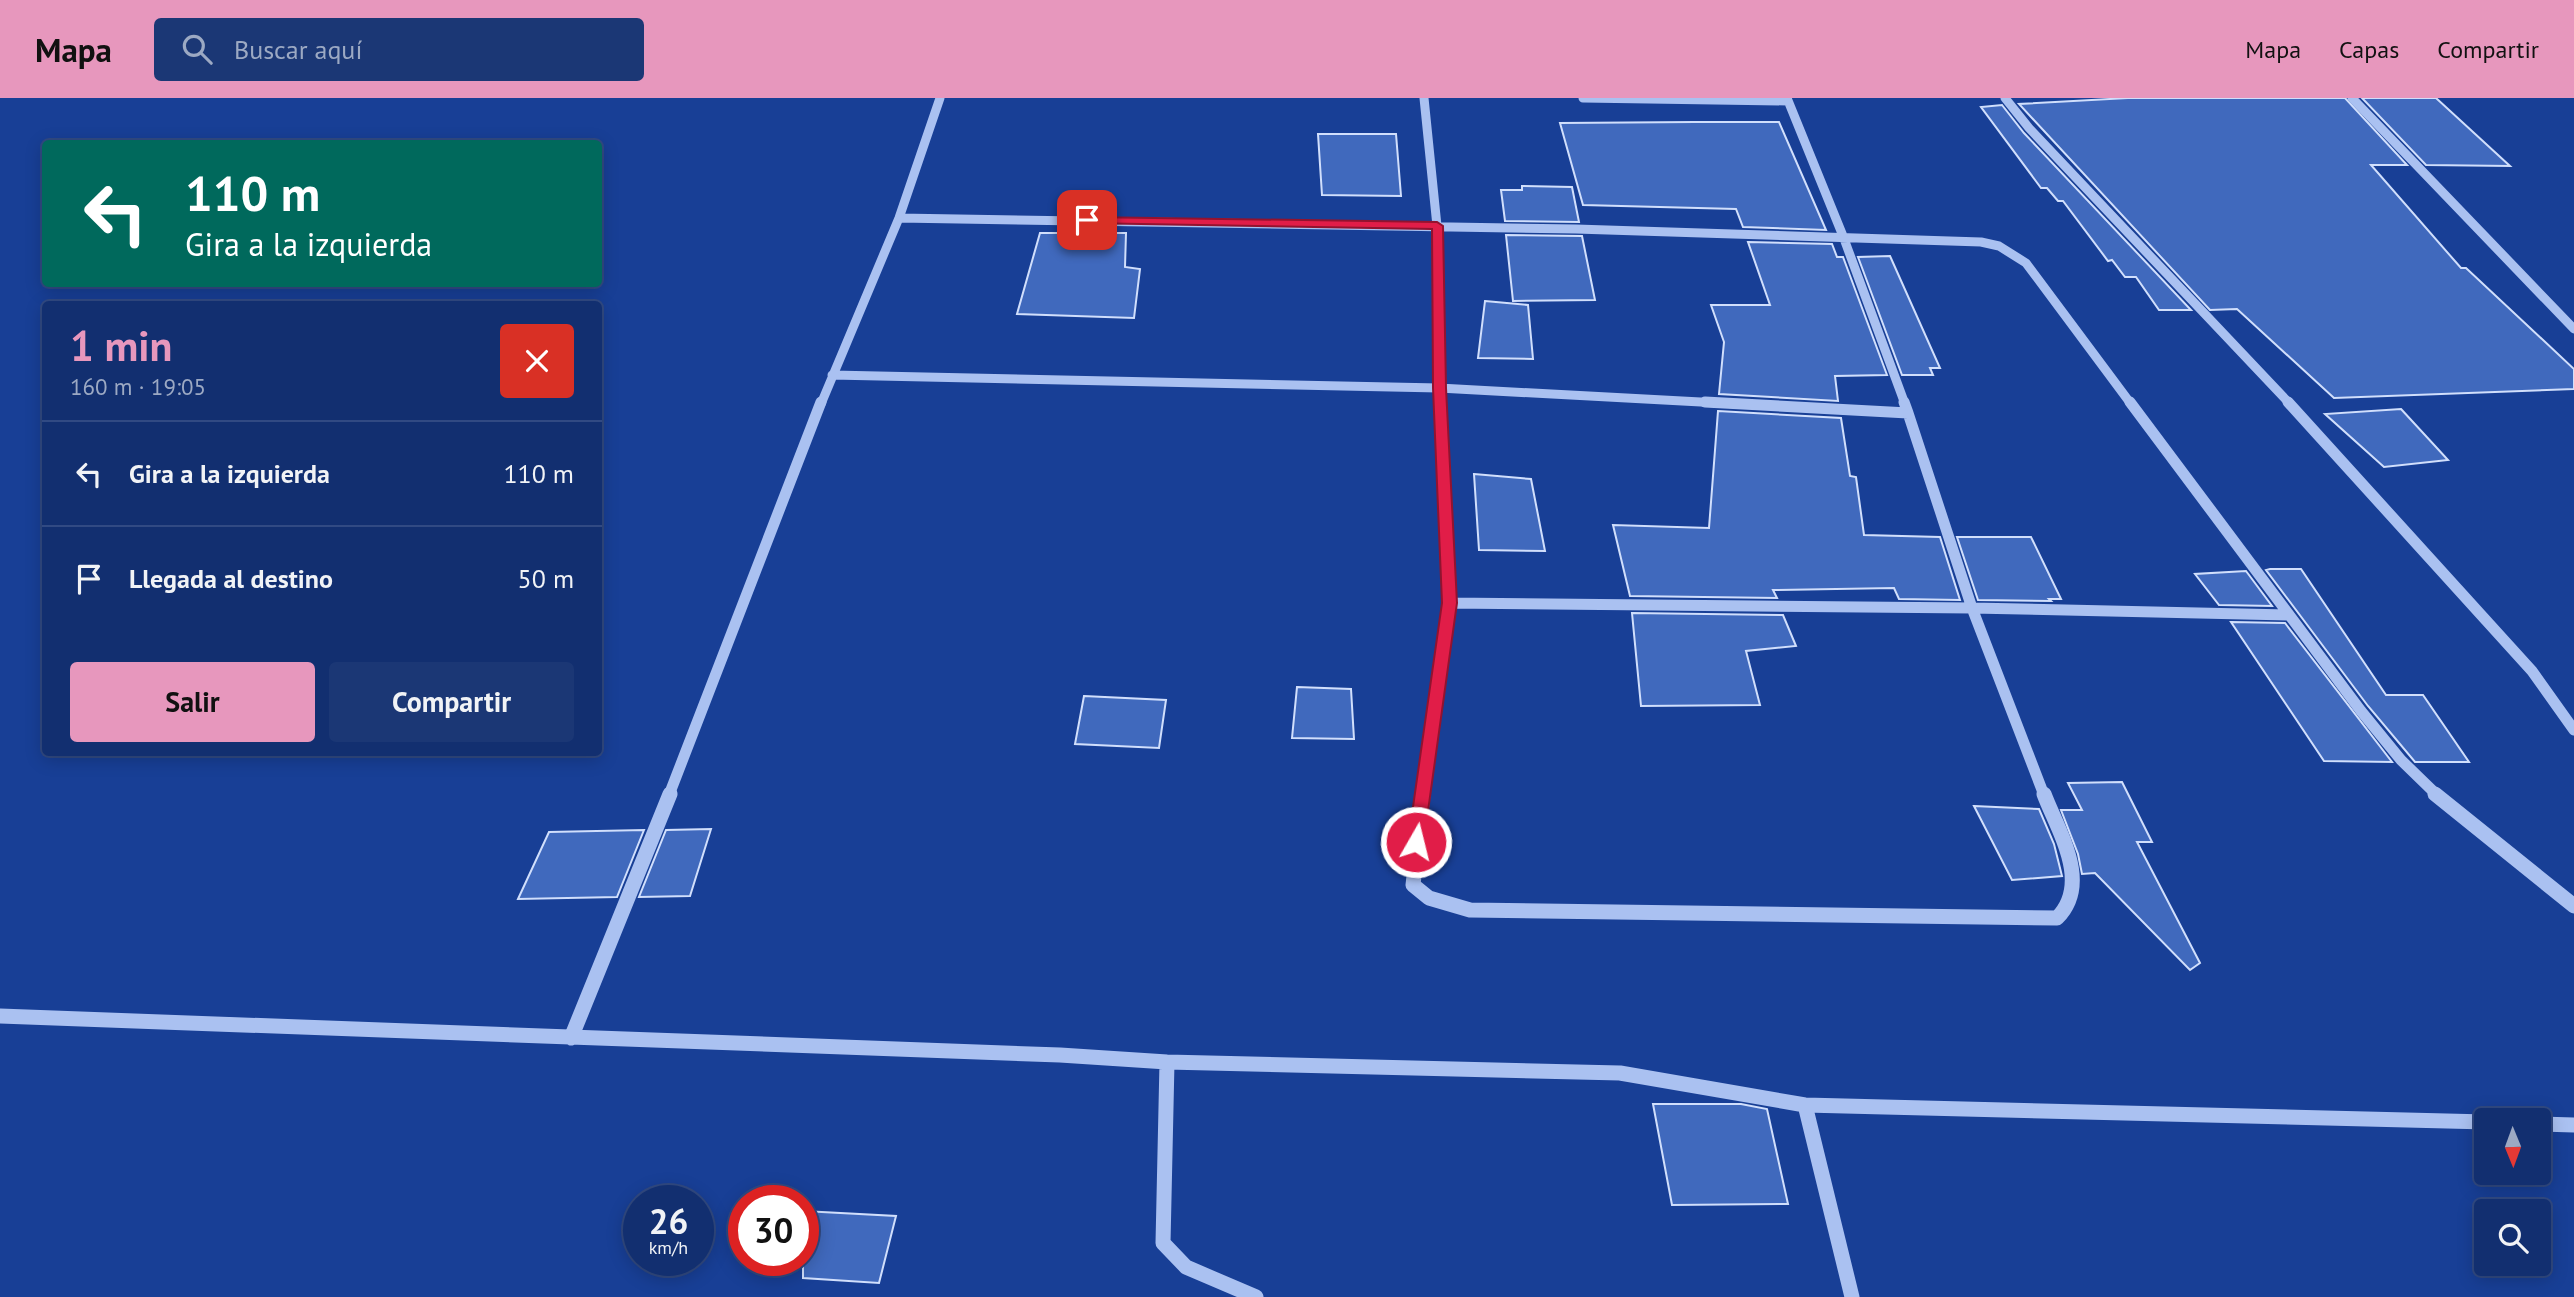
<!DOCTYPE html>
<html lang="es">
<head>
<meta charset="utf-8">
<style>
  :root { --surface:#122f70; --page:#1b3775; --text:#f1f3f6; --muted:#9ca9c3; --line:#314a83; --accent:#e797bd }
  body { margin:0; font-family:"PT Sans",sans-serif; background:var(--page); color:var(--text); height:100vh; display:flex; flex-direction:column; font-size:26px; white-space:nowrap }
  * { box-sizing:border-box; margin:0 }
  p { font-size:23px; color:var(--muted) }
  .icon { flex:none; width:38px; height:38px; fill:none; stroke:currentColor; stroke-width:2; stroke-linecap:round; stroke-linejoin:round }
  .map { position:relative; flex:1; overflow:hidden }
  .details { position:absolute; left:42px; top:203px; width:560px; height:455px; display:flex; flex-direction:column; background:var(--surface); border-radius:7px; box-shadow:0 4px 18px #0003,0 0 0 2px var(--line) }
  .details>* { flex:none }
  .banner { position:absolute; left:42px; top:42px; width:560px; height:147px; border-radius:7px; box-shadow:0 4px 18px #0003,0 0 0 2px var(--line); background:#00695c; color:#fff; overflow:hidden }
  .needle { width:46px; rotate:179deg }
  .tools { position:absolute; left:2474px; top:1010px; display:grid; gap:14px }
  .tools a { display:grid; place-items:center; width:77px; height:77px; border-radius:7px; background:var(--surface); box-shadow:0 4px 18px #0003,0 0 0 2px var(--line); font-size:35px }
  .speed { position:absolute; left:623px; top:1087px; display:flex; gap:14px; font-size:35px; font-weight:700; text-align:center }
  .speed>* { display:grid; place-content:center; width:91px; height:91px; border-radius:50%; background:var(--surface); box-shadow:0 4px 18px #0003,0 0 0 2px var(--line); line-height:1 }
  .speed small { font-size:18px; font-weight:400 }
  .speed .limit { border:10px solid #d22; background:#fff; color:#111 }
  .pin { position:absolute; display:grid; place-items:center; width:60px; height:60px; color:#fff; margin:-30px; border-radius:14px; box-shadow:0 4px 10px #0006 }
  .me { position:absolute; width:77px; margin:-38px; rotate:8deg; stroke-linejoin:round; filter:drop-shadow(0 0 5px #0008) }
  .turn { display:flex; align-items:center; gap:24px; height:147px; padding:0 28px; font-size:32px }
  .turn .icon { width:91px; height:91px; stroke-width:2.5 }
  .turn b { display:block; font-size:49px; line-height:60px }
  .round { display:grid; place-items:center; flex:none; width:74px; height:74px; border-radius:7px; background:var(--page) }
  .headline { display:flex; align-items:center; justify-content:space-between; height:119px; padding:0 28px }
  h1 { font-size:42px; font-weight:600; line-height:52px; color:var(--accent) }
  .cta { display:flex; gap:14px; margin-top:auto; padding:14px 28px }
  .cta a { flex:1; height:80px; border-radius:7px; background:var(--accent); color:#111; font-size:28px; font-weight:600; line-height:80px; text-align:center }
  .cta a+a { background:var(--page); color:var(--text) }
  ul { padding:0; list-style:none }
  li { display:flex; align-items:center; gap:21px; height:105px; padding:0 28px; border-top:2px solid var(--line) }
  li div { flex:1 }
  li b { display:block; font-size:26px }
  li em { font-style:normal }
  header { display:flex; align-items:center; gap:42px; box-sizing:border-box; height:98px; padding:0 35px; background:var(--accent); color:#111 }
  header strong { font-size:33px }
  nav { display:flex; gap:38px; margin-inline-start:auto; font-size:24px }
  .search { width:490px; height:63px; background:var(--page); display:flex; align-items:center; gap:18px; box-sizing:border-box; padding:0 24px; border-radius:7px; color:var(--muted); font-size:26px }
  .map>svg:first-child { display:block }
  .building { fill:#4069bd; stroke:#d1dffc; stroke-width:2 }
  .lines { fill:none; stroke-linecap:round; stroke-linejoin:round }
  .minor-far2 { stroke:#aac1f1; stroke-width:9 }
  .minor-far1 { stroke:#aac1f1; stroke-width:11 }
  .minor { stroke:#aac1f1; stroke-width:15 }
  .route { fill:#e11d48; stroke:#92132f; stroke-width:2 }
</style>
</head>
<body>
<header>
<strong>Mapa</strong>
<div class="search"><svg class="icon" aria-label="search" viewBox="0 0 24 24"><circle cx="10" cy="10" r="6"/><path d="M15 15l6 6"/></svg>Buscar aquí</div>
<nav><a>Mapa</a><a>Capas</a><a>Compartir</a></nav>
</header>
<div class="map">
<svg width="2574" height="1199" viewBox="0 0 2574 1199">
  <rect width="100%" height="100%" fill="#183f96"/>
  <path class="building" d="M2128,0H2345L2407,67H2371L2461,170H2466L2574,271V291L2334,300L2237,211L2210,212L2019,6Z
    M2362,0H2436L2510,68L2426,67Z
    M2002,7L2024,35L2191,212H2159L2136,179H2125L2112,162L2108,163L2063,103H2058L2047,90H2041L1981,9Z
    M1695,24H1779L1826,132L1743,129L1736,111L1583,107L1560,25Z
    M1318,36H1396L1401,98L1322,97Z
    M1522,88L1572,89L1579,124L1505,123L1501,92H1522Z
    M1040,135H1126L1125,169L1140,171L1134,220L1017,216Z
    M1506,137L1582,138L1595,202L1513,203Z
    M1748,144L1832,146L1837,159H1843L1887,277L1835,278L1838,303L1719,296L1724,244L1711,207H1770Z
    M1890,158L1940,270H1930L1933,277H1902L1858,159Z
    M1485,203L1528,207L1533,261L1478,260Z
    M2401,311L2448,362L2384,369L2325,316Z
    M1718,313L1841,320L1850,378L1856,379L1864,437L1940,439L1960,502L1899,501L1894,490L1773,492L1777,500L1630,498L1613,427L1709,430Z
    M1474,376L1531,381L1545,453L1479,452Z
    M1957,439H2031L2061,501H2049L2051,503L1978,502Z
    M2270,471H2301L2386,597H2423L2469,664H2415L2368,608L2266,472Z
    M2246,473L2272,508L2219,507L2195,476Z
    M1632,515L1783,517L1796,548L1746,553L1760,607L1641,608Z
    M2231,524L2285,525L2392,664L2324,663Z
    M1297,589L1351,591L1354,641L1292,640Z
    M1084,598L1166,602L1159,650L1075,646Z
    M2122,684L2152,744H2137L2200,865L2190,872L2095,775L2082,776L2078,756L2061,712H2082L2068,685Z
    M1974,708L2039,711L2054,746L2062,778L2012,782Z
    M711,731L690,798L639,799L666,732Z
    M644,732L617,799L518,801L549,734Z
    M1653,1006H1741L1767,1011L1788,1106L1672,1107Z
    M803,1113L896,1118L879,1185L803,1180Z"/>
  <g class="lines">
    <path class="minor-far2" d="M1424,0L1437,128L1440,306
      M1583,0L1788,3
      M1787,0L1843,138L1905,306
      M2005,0L2029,30L2290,306
      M2352,0L2574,231
      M899,120L1576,131L1981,144L1999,148L2026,165L2131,306
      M832,277L1439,290L1738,306
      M821,306L899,120L940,0"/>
    <path class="minor-far1" d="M1705,304L1908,315L1904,304
      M2130,304L2361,613L2401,662L2437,697
      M2288,304L2532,573L2574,632
      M1908,315L1972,510L2044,697
      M1449,505L1972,510L2289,517
      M669,697L821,304
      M1423,697L1449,505L1440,304"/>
    <path class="minor" d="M1423,696L1413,787L1429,800L1470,812L2057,820C2092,785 2058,733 2044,696
      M2435,696L2574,808
      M0,918L1060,957L1167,964L1620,975L1805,1007L2487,1024
      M571,940L670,696
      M1167,964L1163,1145L1186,1169L1256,1199
      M1805,1007L1852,1199
      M2539,1026L2574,1027"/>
  </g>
  <path class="route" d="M1087,119L1437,124L1443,128L1446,290L1457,505L1423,749H1410L1408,744L1442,505L1433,290L1432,131L1083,125L1082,122Z"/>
</svg>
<div class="tools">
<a><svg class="needle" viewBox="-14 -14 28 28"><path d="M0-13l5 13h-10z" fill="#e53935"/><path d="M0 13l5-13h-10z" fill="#9ca9c3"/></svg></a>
<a><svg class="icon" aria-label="search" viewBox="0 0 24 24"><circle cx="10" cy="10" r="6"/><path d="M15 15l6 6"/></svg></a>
</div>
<div class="speed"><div>26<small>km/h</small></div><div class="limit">30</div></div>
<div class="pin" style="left:1087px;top:122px;background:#d93025"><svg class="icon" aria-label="arrive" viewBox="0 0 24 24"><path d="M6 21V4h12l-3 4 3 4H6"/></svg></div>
<svg class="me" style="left:1416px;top:744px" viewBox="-20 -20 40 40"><circle r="17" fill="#e11d48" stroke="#fff" stroke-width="3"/><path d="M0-11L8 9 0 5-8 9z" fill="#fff"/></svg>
<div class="banner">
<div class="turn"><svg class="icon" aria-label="left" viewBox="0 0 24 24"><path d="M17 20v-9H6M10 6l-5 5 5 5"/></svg><div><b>110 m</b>Gira a la izquierda</div></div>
</div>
<section class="details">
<div class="headline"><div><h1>1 min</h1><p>160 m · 19:05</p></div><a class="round" style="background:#d93025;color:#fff"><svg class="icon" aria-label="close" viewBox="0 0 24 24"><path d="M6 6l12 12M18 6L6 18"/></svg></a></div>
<ul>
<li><svg class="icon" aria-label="left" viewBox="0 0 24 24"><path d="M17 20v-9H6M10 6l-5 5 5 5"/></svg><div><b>Gira a la izquierda</b></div><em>110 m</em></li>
<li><svg class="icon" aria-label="arrive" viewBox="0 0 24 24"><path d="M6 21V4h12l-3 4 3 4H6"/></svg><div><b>Llegada al destino</b></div><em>50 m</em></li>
</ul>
<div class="cta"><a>Salir</a><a>Compartir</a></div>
</section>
</div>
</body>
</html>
